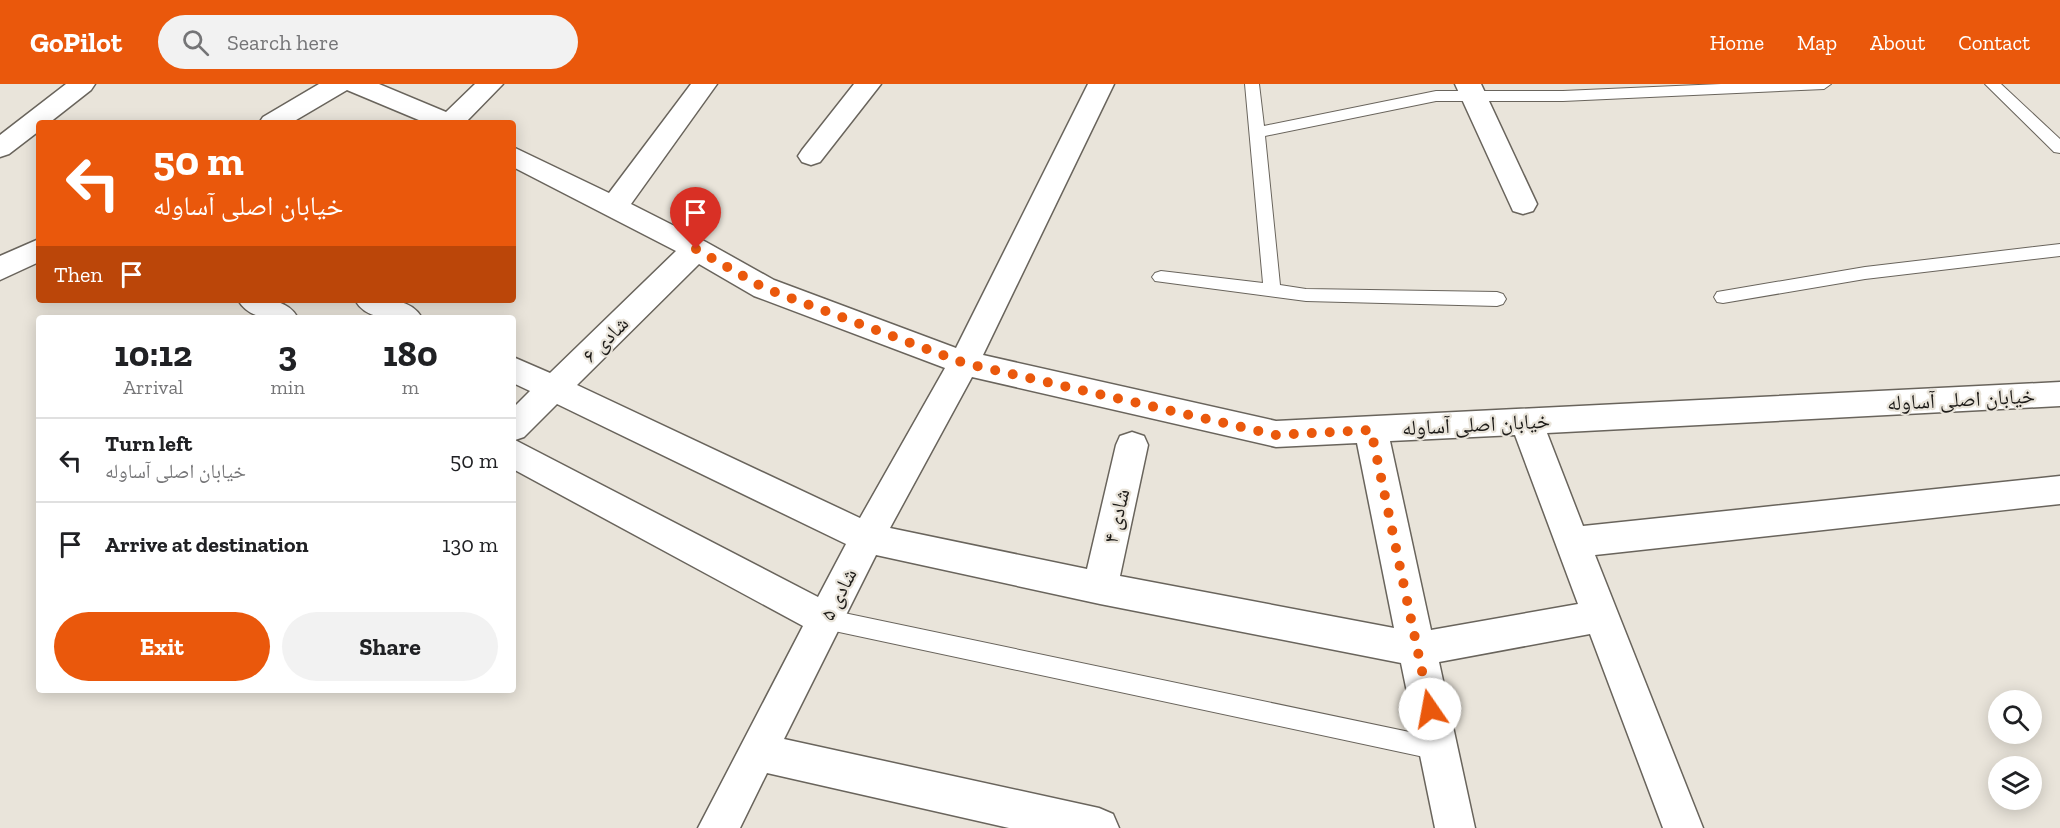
<!DOCTYPE html>
<html lang="en">
<head>
<meta charset="utf-8">
<style>
  :root { --surface:#fff; --page:#f2f2f2; --text:#202124; --muted:#757577; --line:#e0e0e0; --accent:#ea580c }
  body { margin:0; font-family:"Zilla Slab","Noto Naskh Arabic",serif; background:var(--page); color:var(--text); height:100vh; display:flex; flex-direction:column; font-size:22px; white-space:nowrap }
  * { box-sizing:border-box; margin:0 }
  p { font-size:20px; color:var(--muted) }
  .icon { flex:none; width:33px; height:33px; fill:none; stroke:currentColor; stroke-width:2; stroke-linecap:round; stroke-linejoin:round }
  .map { position:relative; flex:1; overflow:hidden }
  .drawer { position:absolute; left:36px; top:231px; width:480px; height:378px; display:flex; flex-direction:column; background:var(--surface); border-radius:6px; box-shadow:0 3px 15px #0003 }
  .drawer>* { flex:none }
  .hud { position:absolute; left:36px; top:36px; width:480px; height:183px; border-radius:6px; box-shadow:0 3px 15px #0003; background:#ea580c; color:#fff; overflow:hidden }
  .tools { position:absolute; left:1988px; top:606px; display:grid; gap:12px }
  .tools a { display:grid; place-items:center; width:54px; height:54px; border-radius:50%; background:var(--surface); box-shadow:0 3px 15px #0003; font-size:30px }
  .pin { position:absolute; display:grid; place-items:center; width:51px; height:51px; color:#fff; margin:-62px -26px; border-radius:50% 50% 50% 0; rotate:-45deg; box-shadow:0 0 6px #0007 }
  .pin .icon { rotate:45deg }
  .me { position:absolute; width:66px; margin:-33px; rotate:348deg; stroke-linejoin:round; filter:drop-shadow(0 0 4px #0008) }
  .turn { display:flex; align-items:center; gap:21px; height:126px; padding:0 18px; font-size:27px }
  .turn .icon { width:78px; height:78px; stroke-width:2.5 }
  .turn b { display:block; font-size:42px; line-height:51px }
  .then { display:flex; align-items:center; height:57px; padding:0 18px; background:#0003; gap:12px; font-size:22px }
  .eta { display:flex; justify-content:space-evenly; align-items:center; height:102px; text-align:center }
  .eta b { font-size:36px; font-weight:700; line-height:42px }
  .primary-button { display:flex; gap:12px; margin-top:auto; padding:12px 18px }
  .primary-button a { flex:1; height:69px; border-radius:36px; background:var(--accent); color:#fff; font-size:24px; font-weight:700; line-height:69px; text-align:center }
  .primary-button a+a { background:var(--page); color:var(--text) }
  ul { padding:0; list-style:none }
  li { display:flex; align-items:center; gap:18px; height:84px; padding:0 18px; border-top:2px solid var(--line) }
  li div { flex:1 }
  li b { display:block; font-size:22px }
  li em { font-style:normal }
  header { display:flex; align-items:center; gap:36px; box-sizing:border-box; height:84px; padding:0 30px; background:var(--accent); color:#fff }
  header strong { font-size:28px }
  nav { display:flex; gap:33px; margin-inline-start:auto; font-size:21px }
  .search { width:420px; height:54px; background:var(--page); display:flex; align-items:center; gap:15px; box-sizing:border-box; padding:0 21px; border-radius:33px; color:var(--muted); font-size:22px }
  .map>svg:first-child { display:block }
  .lines { fill:none; stroke-linecap:round; stroke-linejoin:round }
  .lane-casing { stroke:#69645c; stroke-width:2 }
  .street-casing { stroke:#69645c; stroke-width:3 }
  .lane { fill:#fff; fill-rule:evenodd }
  .street { fill:#fff; fill-rule:evenodd }
  .route { stroke:#ea580c; stroke-width:10; stroke-dasharray:0 18 }
  .labels { text-anchor:middle; dominant-baseline:central; stroke-width:4.5; stroke-linejoin:round; paint-order:stroke }
  .street-label { font-size:21px; fill:#1e1c19; stroke:#e9e4da }
</style>
</head>
<body>
<header>
<strong>GoPilot</strong>
<div class="search"><svg class="icon" aria-label="search" viewBox="0 0 24 24"><circle cx="10" cy="10" r="6"/><path d="M15 15l6 6"/></svg>Search here</div>
<nav><a>Home</a><a>Map</a><a>About</a><a>Contact</a></nav>
</header>
<div class="map">
<svg width="2060" height="744" viewBox="0 0 2060 744">
  <rect width="100%" height="100%" fill="#e9e4da"/>
  <g class="lines">
    <g class="lane-casing">
      <path id="lane" d="M1245,0H1259L1264,42L1436,7H1563L1721,0H1831L1824,5L1563,17H1436L1265,52L1280,201L1306,205L1497,208L1503,210L1506,215L1503,220L1497,222L1306,217L1155,197L1152,193L1155,189L1161,187L1263,199Z
        M1985,0H2001L2060,55V69L2054,68Z
        M2060,160V172L1865,195L1723,219L1717,218L1714,213L1717,208L1723,207L1865,183Z
        M825,525L1438,654L1446,657L1450,665L1446,673L1438,676L825,545L817,542L814,535L817,528Z"/>
    </g>
    <g class="street-casing">
      <path id="street" d="M66,0H95L91,6L49,39H39V47L9,70L0,73V51Z
        M319,0H379L446,28L475,0H503L465,39H426L347,6L291,39H259L263,33Z
        M691,0H717L631,120L706,158L774,196L956,264L1088,0H1114L983,271L1276,337L2060,298V322L1547,349L1583,442L2060,392V420L1595,471L1703,744H1663L1590,550L1439,578L1475,744H1435L1401,579L1100,520L876,471L784,655L1099,724L1113,730L1119,744H1009L767,689L740,744H698L803,542L513,385V324L530,307L513,299V273L550,289L676,167L513,83V63L609,109ZM699,180L754,212L945,284L860,434L577,301ZM972,293L1276,363L1357,359L1394,544L1120,492L1148,361L1144,352L1132,348L1120,352L1116,361L1087,485L890,444ZM557,320L846,460L818,513L515,356L524,353ZM1515,351L1578,520L1431,546L1390,357Z
        M854,0H881L820,78L811,81L802,78L798,72L802,66Z
        M1455,0H1481L1537,120L1533,127L1523,130L1513,127Z
        M39,155V178L0,196V172Z
        M238,216C260,216 286,212 298,234C276,234 251,238 238,216Z
        M355,216C378,216 409,211 422,234C399,234 368,239 355,216Z"/>
    </g>
    <use href="#lane" class="lane"/>
    <use href="#street" class="street"/>
  </g>
  <g class="lines">
    <path class="route" d="M696,165L764,204L964,279L1276,351L1371,346L1430,625"/>
  </g>
  <g class="labels">
    <g class="street-label">
      <text transform="translate(605 255) rotate(-45)">شادی ۶</text>
      <text transform="translate(1961 315) rotate(-3)">خیابان اصلی آساوله</text>
      <text transform="translate(1476 340) rotate(-3)">خیابان اصلی آساوله</text>
      <text transform="translate(1116 432) rotate(-77)">شادی ۴</text>
      <text transform="translate(838 510) rotate(-63)">شادی ۵</text>
    </g>
  </g>
</svg>
<div class="tools">
<a><svg class="icon" aria-label="search" viewBox="0 0 24 24"><circle cx="10" cy="10" r="6"/><path d="M15 15l6 6"/></svg></a>
<a><svg class="icon" aria-label="layers" viewBox="0 0 24 24"><path d="M12 4l9 5-9 5-9-5zM3 14l9 5 9-5"/></svg></a>
</div>
<div class="pin" style="left:696px;top:165px;background:#d93025"><svg class="icon" aria-label="arrive" viewBox="0 0 24 24"><path d="M6 21V4h12l-3 4 3 4H6"/></svg></div>
<svg class="me" style="left:1430px;top:625px" viewBox="-20 -20 40 40"><circle r="19" fill="#fff"/><path d="M0-13L10 11 0 6-10 11z" fill="#ea580c"/></svg>
<div class="hud">
<div class="turn"><svg class="icon" aria-label="left" viewBox="0 0 24 24"><path d="M17 20v-9H6M10 6l-5 5 5 5"/></svg><div><b>50 m</b>خیابان اصلی آساوله</div></div>
<div class="then">Then<svg class="icon" aria-label="arrive" viewBox="0 0 24 24"><path d="M6 21V4h12l-3 4 3 4H6"/></svg></div>
</div>
<section class="drawer">
<div class="eta">
<div><b>10:12</b><p>Arrival</p></div>
<div><b>3</b><p>min</p></div>
<div><b>180</b><p>m</p></div>
</div>
<ul>
<li><svg class="icon" aria-label="left" viewBox="0 0 24 24"><path d="M17 20v-9H6M10 6l-5 5 5 5"/></svg><div><b>Turn left</b><p>خیابان اصلی آساوله</p></div><em>50 m</em></li>
<li><svg class="icon" aria-label="arrive" viewBox="0 0 24 24"><path d="M6 21V4h12l-3 4 3 4H6"/></svg><div><b>Arrive at destination</b></div><em>130 m</em></li>
</ul>
<div class="primary-button"><a>Exit</a><a>Share</a></div>
</section>
</div>
</body>
</html>
